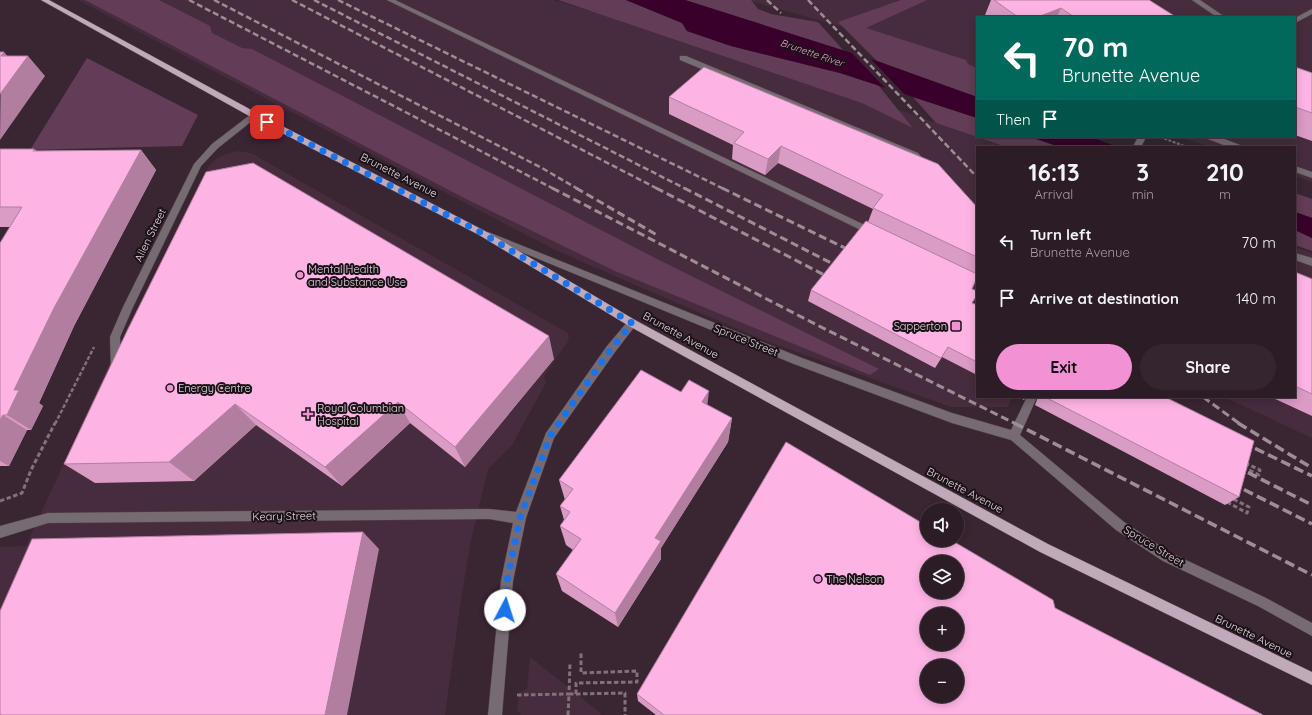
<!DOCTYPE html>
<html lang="en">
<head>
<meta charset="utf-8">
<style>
  :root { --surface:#2c1c26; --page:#34252e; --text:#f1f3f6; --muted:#a6a1a7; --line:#483a43; --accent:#f391d5 }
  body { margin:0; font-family:Quicksand,sans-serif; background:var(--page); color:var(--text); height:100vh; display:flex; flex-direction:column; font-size:15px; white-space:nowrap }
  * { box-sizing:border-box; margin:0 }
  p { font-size:13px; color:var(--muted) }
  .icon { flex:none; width:22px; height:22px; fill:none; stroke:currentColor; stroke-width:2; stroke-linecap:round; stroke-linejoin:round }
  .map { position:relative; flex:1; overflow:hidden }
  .panel { position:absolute; left:976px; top:146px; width:320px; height:252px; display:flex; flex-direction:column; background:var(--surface); border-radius:0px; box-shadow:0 2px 10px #0003,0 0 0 1px var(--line) }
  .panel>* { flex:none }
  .guide { position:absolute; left:976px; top:16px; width:320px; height:122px; border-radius:0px; box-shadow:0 2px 10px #0003,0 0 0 1px var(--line); background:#00695c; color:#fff; overflow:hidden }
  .tools { position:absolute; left:920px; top:503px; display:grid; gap:8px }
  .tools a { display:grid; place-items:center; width:44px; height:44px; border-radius:50%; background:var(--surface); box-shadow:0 2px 10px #0003,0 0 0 1px var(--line); font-size:20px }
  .pin { position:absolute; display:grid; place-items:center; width:34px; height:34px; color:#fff; margin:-17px; border-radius:8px; box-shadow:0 2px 6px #0006 }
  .me { position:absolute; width:44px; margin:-22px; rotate:5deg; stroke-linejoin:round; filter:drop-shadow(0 0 3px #0008) }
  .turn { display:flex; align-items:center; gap:14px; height:84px; padding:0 20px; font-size:18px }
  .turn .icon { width:52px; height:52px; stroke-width:2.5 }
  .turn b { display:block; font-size:28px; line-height:34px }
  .then { display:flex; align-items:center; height:38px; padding:0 20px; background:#0003; gap:8px; font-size:15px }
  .eta { display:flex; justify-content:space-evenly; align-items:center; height:68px; text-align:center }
  .eta b { font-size:24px; font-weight:700; line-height:28px }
  .button { display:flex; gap:8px; margin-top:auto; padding:8px 20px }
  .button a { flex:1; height:46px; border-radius:24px; background:var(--accent); color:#111; font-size:16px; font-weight:700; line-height:46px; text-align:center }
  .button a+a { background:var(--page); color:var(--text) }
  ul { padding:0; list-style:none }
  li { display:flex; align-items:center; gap:12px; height:56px; padding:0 20px }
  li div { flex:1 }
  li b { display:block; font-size:15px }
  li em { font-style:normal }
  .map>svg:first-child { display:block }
  .built { fill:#472c3e }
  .green { fill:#633c57 }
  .water { fill:#39002c }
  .pier { fill:#3a2533 }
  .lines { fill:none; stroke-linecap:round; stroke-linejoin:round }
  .minor-casing { stroke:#55414e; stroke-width:1 }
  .major-casing { stroke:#55414e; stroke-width:1 }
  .path-far2 { stroke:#82707c; stroke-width:2; stroke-dasharray:3 1.5; stroke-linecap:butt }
  .path-far1 { stroke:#82707c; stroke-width:2.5; stroke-dasharray:4 2; stroke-linecap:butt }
  .path { stroke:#82707c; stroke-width:3; stroke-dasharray:4.5 2.5; stroke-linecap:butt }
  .minor { fill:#766b72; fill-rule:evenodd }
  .major { fill:#c0a9b8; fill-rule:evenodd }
  .rail-far2 { stroke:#9e8d98; stroke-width:2.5; stroke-dasharray:6 3; stroke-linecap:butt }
  .rail-far1 { stroke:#9e8d98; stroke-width:3; stroke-dasharray:8 4; stroke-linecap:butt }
  .rail { stroke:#9e8d98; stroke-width:3.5; stroke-dasharray:10 4.5; stroke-linecap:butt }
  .wall { fill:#da9bc5 }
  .shaded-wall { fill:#b17ea0 }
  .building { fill:#fdb4e5; stroke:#b17ea0; fill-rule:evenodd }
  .route { stroke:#1a73e8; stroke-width:7; stroke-dasharray:0 12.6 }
  .poi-dot { fill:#f391d5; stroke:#1b1218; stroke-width:1.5 }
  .labels { text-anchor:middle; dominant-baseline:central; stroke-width:4; stroke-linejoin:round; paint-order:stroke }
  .far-water-label { font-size:10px; font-style:italic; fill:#f89cdb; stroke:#1b1218 }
  .street-label { font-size:11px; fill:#e2d3dc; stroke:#1b1218 }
  .poi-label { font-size:11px; fill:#e2d3dc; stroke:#1b1218; text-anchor:start }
</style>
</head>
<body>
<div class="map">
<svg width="1312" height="715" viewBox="0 0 1312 715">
  <rect width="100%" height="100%" fill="#3a2533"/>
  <path class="built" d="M78,0H553L772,65L1004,147H977V397H1012L1008,407H951L766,341L649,291L553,249Z
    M747,0H1312V182L1295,176V147H1210L1181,137H1295V17H977V70L850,29Z
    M237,151L251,153L568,333L569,340L544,376L546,383L512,445L488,469L471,540L461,600L445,715H0V547L26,546L110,362L129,328L209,166L217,158L226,154Z
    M1295,247L1312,253V438L1224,397H1295Z
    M530,657L603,715H522L517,711L519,693L527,689Z"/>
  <path class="green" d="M85,0H159L210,26L212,33L242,48L252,49L657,259L879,369L870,375L615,271L468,200Z
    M558,0H626L682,23L687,31L731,46L840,73L878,85L913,128L862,103Z
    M685,0H751L758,9L771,14L818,22L844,51Z
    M901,0H927L866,28L966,60L968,64L977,68V97L877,61L838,22Z
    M87,58L198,115L182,146L30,150Z
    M913,97L977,118V137H1030L1059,147H1006L936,123Z
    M1295,193L1312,199V218L1295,212Z
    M1295,230L1312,238V251L1295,245Z"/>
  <path class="water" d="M626,0H685L877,61L977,97V118L840,73L731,46L687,31L682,23Z
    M1031,137H1090L1118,147H1060Z
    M1295,212L1312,218V238L1295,230Z"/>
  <path class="pier" d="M849,50L868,56L907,97L888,91Z"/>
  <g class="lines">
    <g class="minor-casing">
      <path id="minor" d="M387,0H395L875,230L876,232L872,235L869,234Z
        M1192,0H1200L1225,17H1217Z
        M1312,9V14L1295,23V18Z
        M680,56H686L918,153L928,165L924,168L921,167L912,157L680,60Z
        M254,112L257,113V117L218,148L201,166L133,307L120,337L121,369L120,372L116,373L112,372L111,369L110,337L123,307L194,164L212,144Z
        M1138,137H1146L1141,147H1133Z
        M1207,137H1219L1240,145L1241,147H1229L1208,139Z
        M1295,166L1312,172V178L1295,172Z
        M488,232L802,358L952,413L1011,430L1027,397H1037L1020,435L1124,522L1171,553L1266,598L1312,623V636L1258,606L1163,561L1116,530L1011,440L952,423L794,364L485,237L484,235L485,233Z
        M1295,253L1312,258V266L1295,260Z
        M632,319L635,320L637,323L635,326L615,352L554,438L526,518L513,581L502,715H488L501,581L513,523L489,519L48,523L0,538V526L48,513L489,509L516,512L546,433L607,346L629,320Z"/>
    </g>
    <g class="major-casing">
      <path id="major" d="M41,0H49L257,113L485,231L635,320L1048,544L1312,672V685L1040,552L629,326L479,235L251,117Z"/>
    </g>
    <path class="path-far2" d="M1160,137L1187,147"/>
    <path class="path-far1" d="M55,424L94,347"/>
    <path class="path" d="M1243,467L1259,475L1260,470L1245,463
      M0,501L22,493L31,470L55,423
      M1227,502L1247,513L1249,507L1233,499
      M576,694L625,693V715
      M517,695L569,694L570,662
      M568,715L569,694H576V683L637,682V671L581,673V653"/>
    <use href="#minor" class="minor"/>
    <use href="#major" class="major"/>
    <path class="rail-far2" d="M189,0L554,189
      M214,0L542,168L578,189
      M292,0L658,189
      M314,0L686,189
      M338,0L724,189
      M767,0L781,13
      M808,0L977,177"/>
    <path class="rail-far1" d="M552,188L817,325L1016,424
      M576,188L657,235
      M656,188L834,280
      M684,188L841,268
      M722,188L855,253
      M1203,397L1240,424"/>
    <path class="rail" d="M1014,423L1312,575
      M1238,423L1312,468
      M1242,442L1312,476
      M1235,466L1312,505
      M1231,483L1312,524"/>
  </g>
  <path class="wall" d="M991,0H1149L1176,17H987L985,15Z
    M1295,67L1312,73V141L1295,135Z
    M669,97L977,207V277L972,289V303L977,305V375L942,357L935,368L808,301L811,290L868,222L873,209L778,163L765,175L732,159L733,145L669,114Z
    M0,149H34L37,151L141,150L156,170L74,326L39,403L43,406L31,430H27L9,466H0V243L10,227H0Z
    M1295,272L1312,279V416L1271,397H1295Z
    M128,329L554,359L465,467L410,423L342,486L256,425L194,481L95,483L64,464Z
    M681,392L732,418L728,442L661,548V559L618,627L562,591L556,574L573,550L566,545L560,526L564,520L560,506L565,500L559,480Z
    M1019,397H1026L1024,400Z
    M1038,397H1165L1239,497L1225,505L1035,405Z
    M1055,608L1263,715H656L638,701L637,694Z"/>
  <path class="shaded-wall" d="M1061,8L1057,17H1038Z
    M4,52L18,69L28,56L45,76L0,140L1,56Z
    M781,146L778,163L765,175L768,159Z
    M141,150L156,170L74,326L39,403L43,406L31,430L7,415L14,390L54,308Z
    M549,336L554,359L465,467L455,447Z
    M709,391L706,416L702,402Z
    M398,402L410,423L342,486L325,467Z
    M235,404L256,425L194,481L169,462Z
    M3,415L27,430L9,466L0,461V420Z
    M732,418L728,442L661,548V559L618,627L615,613L655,538Z
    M363,532L379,549L347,715H325Z"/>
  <path class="building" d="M994,0H1149L1176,17H1074L1061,8L1038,17H1018Z
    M0,52H4L1,56H28L0,94Z
    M704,67L938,164L977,207V257L873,208L883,195L781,146L768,159L734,143L744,132L669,97Z
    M1295,67L1312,73V113L1295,107Z
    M0,149H34L33,151L141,150L54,308L14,390H19L7,415H3L0,420V243L22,207H0Z
    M253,163L549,336L455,447L398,402L325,467L235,404L169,462L64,464L128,329L206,172Z
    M866,221L977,274V277L972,289L977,291V295L972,303L977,305V362L948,347L941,358L811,290Z
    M1295,272L1312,279V394L1295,386Z
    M641,370L681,392L689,380L709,391L702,402L732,418L655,538L661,541L615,613L556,574L581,539L560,526L570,512L560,506L573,489L559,480Z
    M1045,397H1165L1254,441L1239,497Z
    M786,442L927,526V540H951L1053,600L1055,608L1263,715H664L637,694ZM927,562H957V592H927ZM927,614H957V644H927ZM927,666H957V696H927Z
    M363,532L325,715H0V611L32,539Z"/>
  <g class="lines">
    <path class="route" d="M267,122L482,233L632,323L611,349L550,436L520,518L507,581L505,610"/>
  </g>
  <g class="poi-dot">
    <circle cx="300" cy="275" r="4"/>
    <rect x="951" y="321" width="10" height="10" rx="2"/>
    <circle cx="170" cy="388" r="4"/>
    <path d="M306 408h4v4h4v4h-4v4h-4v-4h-4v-4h4z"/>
    <circle cx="818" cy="579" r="4"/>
  </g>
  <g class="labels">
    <g class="far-water-label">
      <text transform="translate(812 53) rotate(19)">Brunette River</text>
    </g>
    <g class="street-label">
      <text transform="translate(399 175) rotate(27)">Brunette Avenue</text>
      <text transform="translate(150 235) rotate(-64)">Allen Street</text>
      <text transform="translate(681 335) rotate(29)">Brunette Avenue</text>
      <text transform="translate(746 340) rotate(22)">Spruce Street</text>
      <text transform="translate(965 490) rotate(28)">Brunette Avenue</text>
      <text transform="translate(284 516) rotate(-1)">Keary Street</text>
      <text transform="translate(1154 546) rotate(31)">Spruce Street</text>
      <text transform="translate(1254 636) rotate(26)">Brunette Avenue</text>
    </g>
    <g class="poi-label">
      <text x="308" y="269">Mental Health<tspan x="308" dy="13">and Substance Use</tspan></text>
      <text x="947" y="326" text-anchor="end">Sapperton</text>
      <text x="178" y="388">Energy Centre</text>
      <text x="317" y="408">Royal Columbian<tspan x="317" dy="13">Hospital</tspan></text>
      <text x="826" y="579">The Nelson</text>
    </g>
  </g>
</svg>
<div class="tools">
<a><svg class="icon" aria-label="sound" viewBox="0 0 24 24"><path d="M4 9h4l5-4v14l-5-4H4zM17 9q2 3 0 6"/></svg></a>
<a><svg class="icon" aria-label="layers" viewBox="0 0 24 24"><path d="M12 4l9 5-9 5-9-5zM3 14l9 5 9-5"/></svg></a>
<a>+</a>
<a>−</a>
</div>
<div class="pin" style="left:267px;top:122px;background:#d93025"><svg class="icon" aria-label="arrive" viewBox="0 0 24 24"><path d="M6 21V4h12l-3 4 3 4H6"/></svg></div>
<svg class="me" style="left:505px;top:610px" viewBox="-20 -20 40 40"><circle r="19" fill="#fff"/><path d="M0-13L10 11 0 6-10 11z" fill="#1a73e8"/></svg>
<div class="guide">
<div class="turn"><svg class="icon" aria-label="left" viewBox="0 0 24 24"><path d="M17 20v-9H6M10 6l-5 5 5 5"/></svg><div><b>70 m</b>Brunette Avenue</div></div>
<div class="then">Then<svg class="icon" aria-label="arrive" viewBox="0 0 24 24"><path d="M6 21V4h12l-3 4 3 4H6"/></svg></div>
</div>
<section class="panel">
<div class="eta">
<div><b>16:13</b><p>Arrival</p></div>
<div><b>3</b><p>min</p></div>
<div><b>210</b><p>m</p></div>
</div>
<ul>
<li><svg class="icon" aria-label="left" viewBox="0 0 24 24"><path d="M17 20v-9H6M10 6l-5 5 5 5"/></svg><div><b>Turn left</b><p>Brunette Avenue</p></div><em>70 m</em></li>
<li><svg class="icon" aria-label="arrive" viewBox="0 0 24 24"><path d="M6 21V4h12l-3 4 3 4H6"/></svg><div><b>Arrive at destination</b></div><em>140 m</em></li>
</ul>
<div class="button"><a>Exit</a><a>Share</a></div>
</section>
</div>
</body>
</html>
